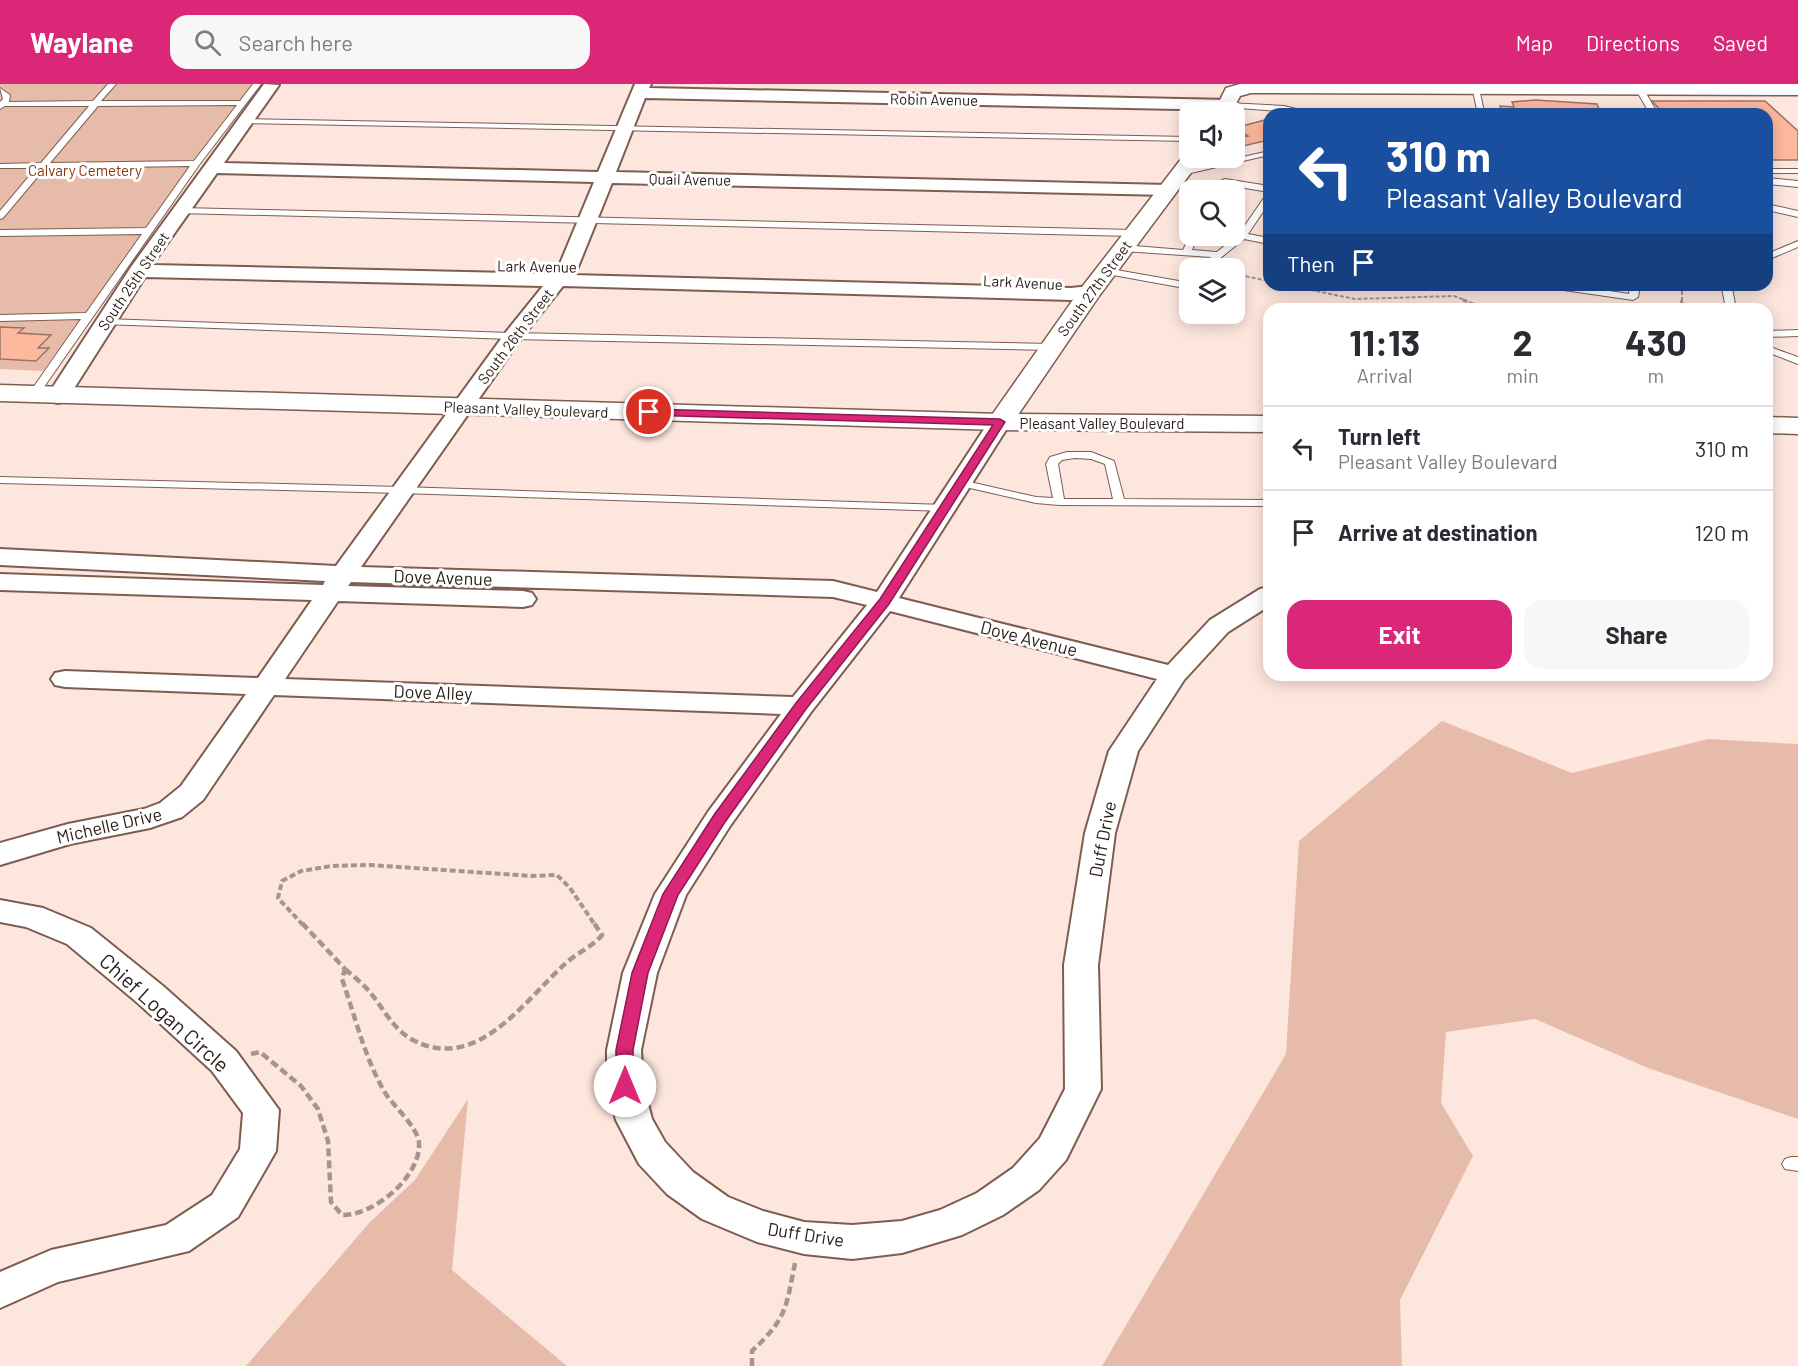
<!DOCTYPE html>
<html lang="en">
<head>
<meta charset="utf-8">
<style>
  :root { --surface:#fff; --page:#f7f7f7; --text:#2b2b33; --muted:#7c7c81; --line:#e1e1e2; --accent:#db2777 }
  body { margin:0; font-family:Barlow,sans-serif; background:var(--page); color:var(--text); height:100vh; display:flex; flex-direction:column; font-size:22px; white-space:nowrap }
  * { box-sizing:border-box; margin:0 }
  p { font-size:20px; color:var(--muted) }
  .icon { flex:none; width:33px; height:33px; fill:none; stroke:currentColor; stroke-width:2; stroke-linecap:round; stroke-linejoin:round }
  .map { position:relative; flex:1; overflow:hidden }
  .panel { position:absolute; left:1263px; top:219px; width:510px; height:378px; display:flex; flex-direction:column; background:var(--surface); border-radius:18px; box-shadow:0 3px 15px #0003 }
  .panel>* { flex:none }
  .hud { position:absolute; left:1263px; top:24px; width:510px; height:183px; border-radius:18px; box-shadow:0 3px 15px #0003; background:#1a4fa0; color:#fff; overflow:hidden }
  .fabs { position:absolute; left:1179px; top:18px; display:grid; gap:12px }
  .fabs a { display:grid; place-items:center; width:66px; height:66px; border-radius:12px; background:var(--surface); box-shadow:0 3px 15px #0003; font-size:30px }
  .pin { position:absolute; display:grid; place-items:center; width:51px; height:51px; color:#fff; margin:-26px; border:3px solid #fff; border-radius:50%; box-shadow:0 2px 6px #0007 }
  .me { position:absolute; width:66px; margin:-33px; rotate:0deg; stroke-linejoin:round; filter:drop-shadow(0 0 4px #0008) }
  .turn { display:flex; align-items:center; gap:21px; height:126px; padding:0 24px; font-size:27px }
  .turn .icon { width:78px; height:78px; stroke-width:2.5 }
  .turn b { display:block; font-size:42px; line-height:51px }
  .then { display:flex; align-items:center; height:57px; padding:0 24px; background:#0003; gap:12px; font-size:22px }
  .eta { display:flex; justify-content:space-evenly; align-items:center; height:102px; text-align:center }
  .eta b { font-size:36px; font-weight:700; line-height:42px }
  .button { display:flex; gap:12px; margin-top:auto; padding:12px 24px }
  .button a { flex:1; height:69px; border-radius:18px; background:var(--accent); color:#fff; font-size:24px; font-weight:700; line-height:69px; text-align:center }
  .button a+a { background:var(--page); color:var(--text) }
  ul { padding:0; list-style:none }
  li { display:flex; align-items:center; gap:18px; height:84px; padding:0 24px; border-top:2px solid var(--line) }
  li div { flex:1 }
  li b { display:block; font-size:22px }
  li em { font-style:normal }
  header { display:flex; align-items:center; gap:36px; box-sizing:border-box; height:84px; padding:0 30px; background:var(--accent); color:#fff }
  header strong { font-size:28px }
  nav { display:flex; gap:33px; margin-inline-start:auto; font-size:21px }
  .search { width:420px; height:54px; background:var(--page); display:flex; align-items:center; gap:15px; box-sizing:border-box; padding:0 21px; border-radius:18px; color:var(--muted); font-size:22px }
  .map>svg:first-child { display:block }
  .green { fill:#e6bbaa }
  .building { fill:#feb89d; stroke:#977568; stroke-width:1.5 }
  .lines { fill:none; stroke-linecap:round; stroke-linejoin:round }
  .service-casing { stroke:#7e5d51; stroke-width:2 }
  .minor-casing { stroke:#7e5d51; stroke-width:4 }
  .tertiary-casing { stroke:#7e5d51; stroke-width:3 }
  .primary-casing { stroke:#7e5d51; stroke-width:3 }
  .path-far3 { stroke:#a7958d; stroke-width:2; stroke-dasharray:4 2; stroke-linecap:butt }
  .path-far2 { stroke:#a7958d; stroke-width:3; stroke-dasharray:4.5 2; stroke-linecap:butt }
  .path-far1 { stroke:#a7958d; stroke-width:4; stroke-dasharray:6 3; stroke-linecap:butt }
  .path { stroke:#a7958d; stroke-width:4.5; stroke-dasharray:8 4; stroke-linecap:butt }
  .service { fill:#fff; fill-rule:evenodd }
  .minor { fill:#fff; fill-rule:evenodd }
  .tertiary { fill:#fff; fill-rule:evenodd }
  .primary { fill:#fff; fill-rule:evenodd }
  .route { fill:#db2777; stroke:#8e194d; stroke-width:1.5 }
  .labels { text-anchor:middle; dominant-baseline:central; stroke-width:6; stroke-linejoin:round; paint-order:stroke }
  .far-street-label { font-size:15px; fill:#291c16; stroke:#fff }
  .far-park-label { font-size:15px; fill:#883713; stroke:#fff }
  .street-label { font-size:18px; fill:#291c16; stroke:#fff }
  .near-street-label { font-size:21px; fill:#291c16; stroke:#fff }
</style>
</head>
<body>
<header>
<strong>Waylane</strong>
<div class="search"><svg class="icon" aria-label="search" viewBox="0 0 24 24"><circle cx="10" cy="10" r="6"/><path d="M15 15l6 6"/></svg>Search here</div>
<nav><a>Map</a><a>Directions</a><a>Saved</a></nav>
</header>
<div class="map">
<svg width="1798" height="1282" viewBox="0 0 1798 1282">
  <rect width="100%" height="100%" fill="#fde6dd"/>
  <path class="green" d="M0,0H253L43,287L0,285Z
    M1442,637L1572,689L1708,655L1798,660V1035L1648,984L1535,935L1446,948L1441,1019L1473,1072L1400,1216L1402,1282H1102L1286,970L1299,757Z
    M468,1015L452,1186L567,1282H246L370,1138L415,1096Z"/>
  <path class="building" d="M1535,16L1597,20L1601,30H1502L1500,22L1514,23L1512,18Z
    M1652,17H1765L1798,47V76H1767V30H1664Z
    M1269,35V56L1234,64V54L1248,52L1234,44Z
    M0,243L24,244L18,249L51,251L38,264H49L36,277L0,275Z"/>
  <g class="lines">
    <g class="service-casing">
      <path id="service" d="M108,0H116L101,17H240L253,0H261L199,81L37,313L33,314L28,311L81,235L0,237V231L86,229L142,150L0,152V146L146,144L190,82L45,84L3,134L0,135V127L36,84H0V80L41,79L89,22H5L0,25V18L3,15L0,4L10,11L9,18L93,17ZM237,21L194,77L50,79L98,22Z
        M1472,2L1479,4L1484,28L1477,26Z
        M1639,2L1643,4L1658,30H1650L1635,4Z
        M1228,19L1284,22L1316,30L1225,23V19Z
        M246,35L1190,53V57L243,39L242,37Z
        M1269,67V71L1182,91L1178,88Z
        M1767,85H1798V89H1767Z
        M1767,94L1798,97V103L1767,100Z
        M1225,95L1269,102V108L1227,101L1224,106H1216L1222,96Z
        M1269,110V119L1248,150L1269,154V160L1244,155L1208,184H1198L1211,173L1123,167L1118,164L1123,161L1183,166L1190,152H1198L1192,166L1217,168L1239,150L1266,111Z
        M1767,120L1798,127V133L1767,126Z
        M181,124L1134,146L1138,149L1134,152L178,129V125Z
        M1798,157V163L1767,176V170Z
        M1105,184L1190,199V205L1102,189L1100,187Z
        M1545,201H1570L1629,210L1630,201H1640L1638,213L1633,216L1550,204Z
        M1724,201H1734L1732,204L1736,225H1726L1722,204Z
        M105,235L513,249L1051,260L1056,263L1051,266L513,255L102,240V236Z
        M1798,246V252L1767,253V247Z
        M1767,262L1798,273V280L1767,268Z
        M1067,368H1091L1114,377L1124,415L1269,416V422L1059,421L1036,419L957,401L955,399L961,396L1036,413L1053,414L1046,380L1050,373ZM1075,374L1091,375L1105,380L1113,415H1064L1058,380L1062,376Z
        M0,393L401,403L945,421L951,424L945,427L401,409L0,399Z
        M1791,1073H1798V1087L1785,1085L1782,1080L1785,1075Z"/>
    </g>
    <g class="minor-casing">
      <path id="minor" d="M264,0L279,1L224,79L598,88L635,0H651L649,4L1228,16L1236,21L1228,26L645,14L616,88L1168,101L1174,102L1177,106L1174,110L1168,111L612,99L578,183L572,191L1071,204L1090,202L1097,204L1100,208L1097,212L1071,216L563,202L520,256L361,483L833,497L877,508L992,333L1000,331L1008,333L1011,338L899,514L1168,581L1210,536L1260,505L1269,503V522L1228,548L1184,596L1138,667L1115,749L1098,881L1101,1005L1066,1076L1039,1106L1003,1131L962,1151L902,1169L852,1175L804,1170L757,1158L702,1135L667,1110L639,1080L616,1036L607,1001V966L623,889L655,810L708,728L781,630L274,611L203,716L182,733L150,744L70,760L0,781V759L68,740L144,725L160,719L181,702L246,610L65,603L55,601L51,595L55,589L65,587L258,594L312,516L0,506V490L323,501L325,497L0,481V465L336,482L506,248L543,202L145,193L66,317L58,319L50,317L47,312L131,183ZM217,89L594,98L559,182L552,190L152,181ZM351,498L833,513L867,521L793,613L285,595L338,517L523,523L532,521L536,515L532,509L523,507L348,502ZM890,527L1157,595L1109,667L1085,749L1064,881L1065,1005L1040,1054L1013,1084L977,1109L940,1126L902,1137L852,1141L804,1138L763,1127L728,1113L693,1088L665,1058L652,1035L643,1001L641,966L657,889L686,811L730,742L811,628Z
        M0,816L43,824L91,844L163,902L236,967L279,1026L276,1067L238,1133L189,1167L58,1198L0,1224V1188L51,1166L166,1141L212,1111L240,1065L243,1029L212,987L139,920L67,860L26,843L0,838Z"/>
    </g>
    <g class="tertiary-casing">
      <path id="tertiary" d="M1240,0H1798V11L1251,9L1240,12L1232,28H1214L1226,4Z
        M1190,69V74H1202L1099,212L1009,344L1000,346L991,344L987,338L1082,203L1185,70Z"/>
    </g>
    <g class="primary-casing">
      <path id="primary" d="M0,301L1000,330L1269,332V348L1000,346L0,317Z
        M1767,333L1798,334V350L1767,349Z"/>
    </g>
    <path class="path-far3" d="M1234,190L1269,197
      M1287,201L1355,215L1454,212L1467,217
      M1682,217V201"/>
    <path class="path-far2" d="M1463,216L1486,225
      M1681,216L1684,225"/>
    <path class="path-far1" d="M303,841L278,814L282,797L301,787L332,782L370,781L532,792L557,791L570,804L595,841"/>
    <path class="path" d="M302,839L345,885
      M345,885C353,892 362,899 369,907C382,922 392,944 411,955C476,991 524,917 566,879C577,869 592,863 602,851L594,839
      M251,970L260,968L301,1002L318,1025L328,1057L331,1118L342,1131C373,1132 421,1093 419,1059C418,1043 392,1021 384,1007C364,972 355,932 342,895L345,885
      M752,1282V1267C787,1234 786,1224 795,1179"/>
    <use href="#service" class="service"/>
    <use href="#minor" class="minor"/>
    <use href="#tertiary" class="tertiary"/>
    <use href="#primary" class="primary"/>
  </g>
  <path class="route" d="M649,325L1000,335L1005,338L889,520L806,625L725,738L678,811L648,889L633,966V1002L631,1006L625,1008L619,1006L616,1002V966L632,889L663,810L714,731L796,619L880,515L993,341L645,331L644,328Z"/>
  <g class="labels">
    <g class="far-street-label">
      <text transform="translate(934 15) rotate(1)">Robin Avenue</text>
      <text transform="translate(690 95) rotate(1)">Quail Avenue</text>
      <text transform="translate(537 182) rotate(1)">Lark Avenue</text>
      <text transform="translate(133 197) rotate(-56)">South 25th Street</text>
      <text transform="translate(1023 198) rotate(3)">Lark Avenue</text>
      <text transform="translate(1094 204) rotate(-54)">South 27th Street</text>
      <text transform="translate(515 252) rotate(-53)">South 26th Street</text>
      <text transform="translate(526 325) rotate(2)">Pleasant Valley Boulevard</text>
      <text x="1102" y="339">Pleasant Valley Boulevard</text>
    </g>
    <g class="far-park-label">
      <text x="85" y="86">Calvary Cemetery</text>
    </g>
    <g class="street-label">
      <text transform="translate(443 493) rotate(2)">Dove Avenue</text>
      <text transform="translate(1029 554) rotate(14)">Dove Avenue</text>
      <text transform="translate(433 608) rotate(2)">Dove Alley</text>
      <text transform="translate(109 741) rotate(-13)">Michelle Drive</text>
      <text transform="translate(1102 755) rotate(-79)">Duff Drive</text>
      <text transform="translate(806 1150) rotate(9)">Duff Drive</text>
    </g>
    <g class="near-street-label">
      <text transform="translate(165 928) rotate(42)">Chief Logan Circle</text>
    </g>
  </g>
</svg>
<div class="fabs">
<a><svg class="icon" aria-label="sound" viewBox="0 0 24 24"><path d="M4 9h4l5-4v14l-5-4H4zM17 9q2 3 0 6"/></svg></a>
<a><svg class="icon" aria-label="search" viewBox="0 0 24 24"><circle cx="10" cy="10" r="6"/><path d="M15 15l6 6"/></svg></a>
<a><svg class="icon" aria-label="layers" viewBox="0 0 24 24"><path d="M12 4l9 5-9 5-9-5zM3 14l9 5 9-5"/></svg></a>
</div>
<div class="pin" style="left:649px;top:328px;background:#d93025"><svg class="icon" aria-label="arrive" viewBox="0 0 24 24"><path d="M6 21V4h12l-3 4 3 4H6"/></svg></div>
<svg class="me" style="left:625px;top:1002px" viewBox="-20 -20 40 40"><circle r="19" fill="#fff"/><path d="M0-13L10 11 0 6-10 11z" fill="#db2777"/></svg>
<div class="hud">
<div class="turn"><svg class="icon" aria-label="left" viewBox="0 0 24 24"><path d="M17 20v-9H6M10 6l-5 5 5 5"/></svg><div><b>310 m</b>Pleasant Valley Boulevard</div></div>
<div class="then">Then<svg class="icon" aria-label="arrive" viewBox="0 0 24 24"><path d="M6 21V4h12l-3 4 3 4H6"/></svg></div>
</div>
<section class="panel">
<div class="eta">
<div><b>11:13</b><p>Arrival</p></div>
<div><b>2</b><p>min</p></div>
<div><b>430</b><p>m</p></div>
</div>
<ul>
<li><svg class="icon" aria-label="left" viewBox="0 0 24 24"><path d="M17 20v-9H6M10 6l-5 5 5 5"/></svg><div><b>Turn left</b><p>Pleasant Valley Boulevard</p></div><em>310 m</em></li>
<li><svg class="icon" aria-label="arrive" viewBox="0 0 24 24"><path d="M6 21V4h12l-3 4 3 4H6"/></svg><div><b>Arrive at destination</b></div><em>120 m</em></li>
</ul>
<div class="button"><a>Exit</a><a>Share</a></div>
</section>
</div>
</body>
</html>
